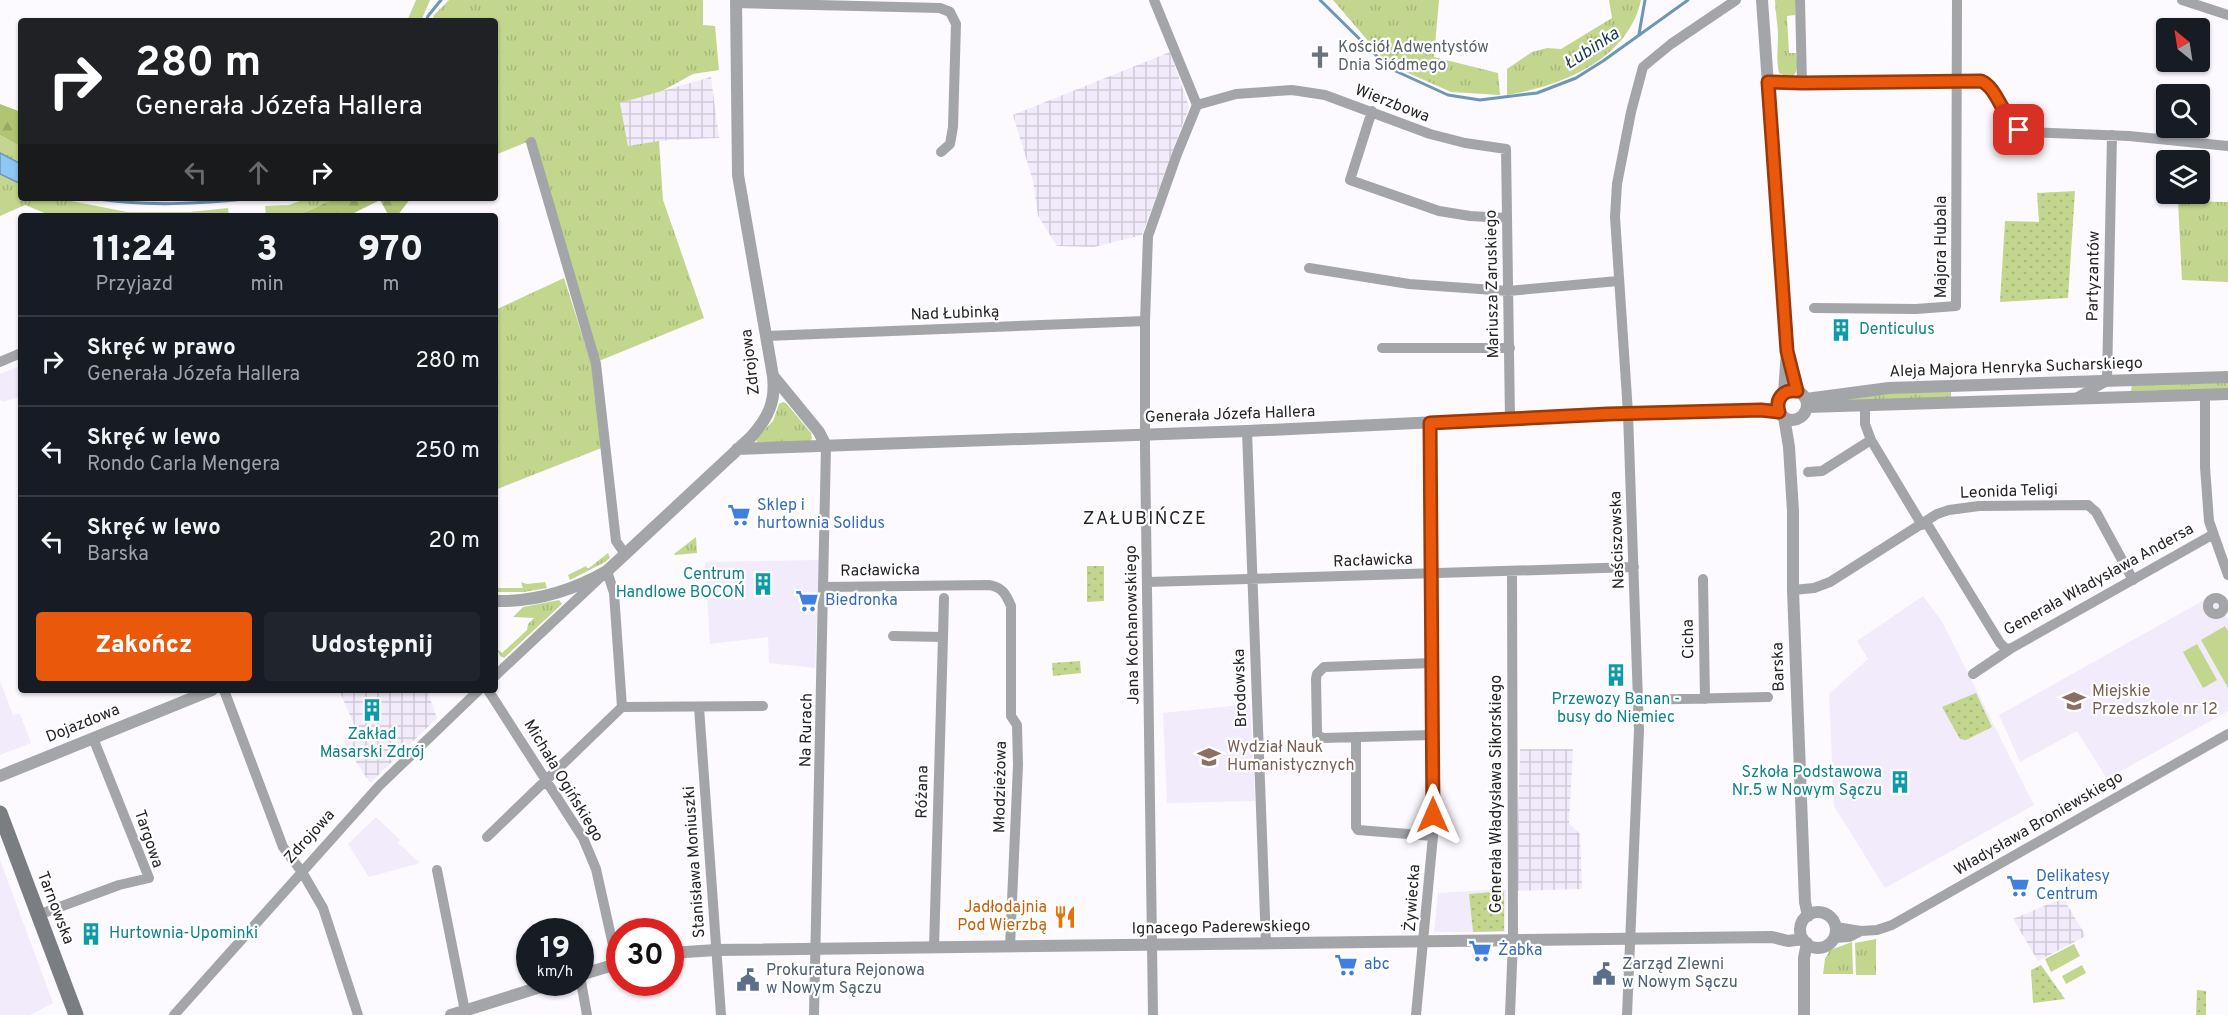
<!DOCTYPE html>
<html lang="pl">
<head>
<meta charset="utf-8">
<style>
  :root { --surface:#171b24; --page:#20242c; --text:#f1f3f6; --muted:#9ea1a6; --line:#363941; --accent:#ea580c }
  body { margin:0; font-family:Overpass,sans-serif; background:var(--page); color:var(--text); height:100vh; display:flex; flex-direction:column; font-size:22px; white-space:nowrap }
  * { box-sizing:border-box; margin:0 }
  p { font-size:20px; color:var(--muted) }
  .icon { flex:none; width:33px; height:33px; fill:none; stroke:currentColor; stroke-width:2; stroke-linecap:round; stroke-linejoin:round }
  .map { position:relative; flex:1; overflow:hidden }
  .panel { position:absolute; left:18px; top:213px; width:480px; height:480px; display:flex; flex-direction:column; background:var(--surface); border-radius:6px; box-shadow:0 2px 4px #0004 }
  .panel>* { flex:none }
  .hud { position:absolute; left:18px; top:18px; width:480px; height:183px; border-radius:6px; box-shadow:0 2px 4px #0004; background:#202124; color:#fff; overflow:hidden }
  .needle { width:39px; rotate:330deg }
  .fabs { position:absolute; left:2156px; top:18px; display:grid; gap:12px }
  .fabs a { display:grid; place-items:center; width:54px; height:54px; border-radius:6px; background:var(--surface); box-shadow:0 2px 4px #0004; font-size:30px }
  .speed { position:absolute; left:516px; top:918px; display:flex; gap:12px; font-size:30px; font-weight:700; text-align:center }
  .speed>* { display:grid; place-content:center; width:78px; height:78px; border-radius:50%; background:var(--surface); box-shadow:0 2px 4px #0004; line-height:1 }
  .speed small { font-size:15px; font-weight:400 }
  .speed .limit { border:9px solid #d22; background:#fff; color:#111 }
  .pin { position:absolute; display:grid; place-items:center; width:51px; height:51px; color:#fff; margin:-26px; border-radius:12px; box-shadow:0 3px 9px #0006 }
  .me { position:absolute; width:66px; margin:-33px; rotate:0deg; stroke-linejoin:round; filter:drop-shadow(0 0 4px #0008) }
  .turn { display:flex; align-items:center; gap:21px; height:126px; padding:0 18px; font-size:27px }
  .turn .icon { width:78px; height:78px; stroke-width:2.5 }
  .turn b { display:block; font-size:42px; line-height:51px }
  .lanes { display:flex; align-items:center; height:57px; padding:0 18px; background:#0003; justify-content:center; gap:30px; direction:ltr }
  .lanes .off { opacity:.35 }
  .eta { display:flex; justify-content:space-evenly; align-items:center; height:102px; text-align:center }
  .eta b { font-size:36px; font-weight:800; line-height:42px }
  .button { display:flex; gap:12px; margin-top:auto; padding:12px 18px }
  .button a { flex:1; height:69px; border-radius:6px; background:var(--accent); color:#fff; font-size:24px; font-weight:800; line-height:69px; text-align:center }
  .button a+a { background:var(--page); color:var(--text) }
  ul { padding:0; list-style:none }
  li { display:flex; align-items:center; gap:18px; height:90px; padding:0 18px; border-top:2px solid var(--line) }
  li div { flex:1 }
  li b { display:block; font-size:22px }
  li em { font-style:normal }
  .map>svg:first-child { display:block }
  .built { fill:#f2ebfb }
  .industrial { fill:url(#industrial-grid) }
  .grass { fill:url(#grass-tufts) }
  .forest { fill:url(#forest-firs) }
  .park { fill:url(#park-dots) }
  .garden { fill:#c3d68d }
  .water { fill:#8dc7f3; stroke:#6e96b6; stroke-width:1.5 }
  .lines { fill:none; stroke-linecap:round; stroke-linejoin:round }
  .stream { stroke:#6e96b6; stroke-width:3 }
  .minor { stroke:#a4a5a9; stroke-width:10 }
  .tertiary { stroke:#a4a5a9; stroke-width:12 }
  .secondary { stroke:#7a7d82; stroke-width:15 }
  .route-casing { stroke:#983908; stroke-width:15 }
  .route { stroke:#ea580c; stroke-width:10 }
  .labels { text-anchor:middle; dominant-baseline:central; stroke-width:4.5; stroke-linejoin:round; paint-order:stroke }
  .worship-label { font-size:16px; fill:#5b616d; stroke:#fff; text-anchor:start }
  .street-label { font-size:16px; fill:#262427; stroke:#fff }
  .culture-label { font-size:16px; fill:#0d838f; stroke:#fff; text-anchor:start }
  .shop-label { font-size:16px; fill:#366cbe; stroke:#fff; text-anchor:start }
  .education-label { font-size:16px; fill:#785e54; stroke:#fff; text-anchor:start }
  .food-label { font-size:16px; fill:#c56008; stroke:#fff; text-anchor:end }
  .service-label { font-size:16px; fill:#4e5e75; stroke:#fff; text-anchor:start }
  .water-label { font-size:18px; font-style:italic; fill:#1a3b51; stroke:#fff }
  .neighbourhood-label { font-size:18px; letter-spacing:1.5px; fill:#262427; stroke:#fff }
</style>
</head>
<body>
<div class="map">
<svg width="2228" height="1015" viewBox="0 0 2228 1015">
  <defs>
    <pattern id="industrial-grid" width="8" height="8" patternUnits="userSpaceOnUse" patternTransform="scale(1.5)"><rect width="8" height="8" fill="#f2ebfb"/><path d="M0 4h8M4 0v8" fill="none" stroke="#cfc9d7"/></pattern>
    <pattern id="grass-tufts" width="24" height="20" patternUnits="userSpaceOnUse" patternTransform="scale(1.5)"><rect width="24" height="20" fill="#c3d68d"/><path d="M3 7l-1-3M5 7V3M7 7l1-3M15 17l-1-3M17 17v-4M19 17l1-3" fill="none" stroke="#a7b87a"/></pattern>
    <pattern id="forest-firs" width="22" height="20" patternUnits="userSpaceOnUse" patternTransform="scale(1.5)"><rect width="22" height="20" fill="#b0c574"/><path d="M5 1l3.5 6h-7zM16 11l3.5 6h-7z" fill="#97a964"/></pattern>
    <pattern id="park-dots" width="8" height="8" patternUnits="userSpaceOnUse" patternTransform="scale(1.5)"><rect width="8" height="8" fill="#c3d68d"/><path d="M2 2h.1M6 6h.1" fill="none" stroke="#a7b87a" stroke-width="1.8" stroke-linecap="round"/></pattern>
  </defs>
  <rect width="100%" height="100%" fill="#fcf9ff"/>
  <path class="built" d="M21,366V396L3,402L0,399V374Z
    M819,560L815,668L769,663L768,637L710,644L705,562Z
    M2215,594L2228,619V711L2107,779L2077,731L2020,762L1999,715Z
    M1923,596L1943,623L2034,805L1885,888L1834,806L1829,694L1868,659L1857,641Z
    M0,681L13,715L20,714L31,743L0,755Z
    M1250,704L1255,801L1167,803L1163,713Z
    M376,817L400,840L398,843L420,863L369,877L348,844Z
    M0,860L53,1003L30,1015H0Z
    M1506,889L1505,932H1434L1438,893Z"/>
  <path class="industrial" d="M1170,52L1189,107L1142,235L1094,247L1057,246L1038,216L1033,181L1013,115Z
    M711,77L719,138L669,140L628,146L619,103Z
    M339,690H427L437,718L370,783L343,741L355,727Z
    M1520,749H1573L1569,823L1580,834L1582,889L1516,891Z
    M2063,898L2086,936L2038,961L2013,919Z"/>
  <path class="grass" d="M416,0H430L421,21H407Z
    M449,0H703V25L715,26L719,70L693,74L662,91L620,103L628,146L659,141L663,200L704,318L599,361L527,142L495,155V21H432L434,15Z
    M1333,0H1439L1434,57L1498,73L1500,95L1451,92L1399,69L1381,56Z
    M1609,0H1641C1628,60 1561,86 1507,95V69L1532,52L1547,48L1561,49L1612,18Z
    M1775,0H1795V15L1787,16L1789,53H1796C1797,63 1800,73 1790,78L1779,73C1776,60 1778,47 1778,34C1778,23 1775,12 1775,0Z
    M0,135L21,147V164L0,153Z
    M0,174L21,184V198H56L127,212H190L228,208L229,216H52L25,205L0,216Z
    M308,198H336L297,216H266L265,206L289,205Z
    M2178,201L2228,202V282L2182,280Z
    M564,278L592,366L604,447L495,490V310Z
    M2228,382V389L2131,391L2132,385Z
    M1951,391V398L1832,403L1852,395Z
    M783,402L786,403L811,433L812,439L808,442L757,443L756,438L773,421L779,404Z
    M696,537L697,553L675,555L674,554Z
    M608,553L610,558L605,562L570,580L568,575L586,566L587,568H589Z
    M521,582L527,584L545,582L547,588L524,592H495L496,588H523Z
    M559,600L562,604L504,658L500,656L497,649L502,653L527,630L528,624L534,618L513,617L523,607Z
    M1876,939V975H1856L1855,943Z
    M1852,942L1853,974H1823L1825,959L1830,950Z"/>
  <path class="forest" d="M0,104L21,112V147L0,135Z
    M336,198H411L397,216H389L380,200L348,216H297Z"/>
  <path class="park" d="M2075,191L2068,298L2000,302L2005,221L2039,222L2037,193Z
    M1087,566H1104V601L1087,602Z
    M1080,661L1081,673L1053,676L1052,663Z
    M1976,693L1992,727L1966,740L1960,739L1942,707Z
    M1504,891V931L1473,932L1469,894Z
    M2041,965L2065,999L2033,1003L2031,970Z
    M2197,990L2206,991V1015H2196Z"/>
  <path class="garden" d="M2225,626L2228,631V688L2201,640Z
    M2197,644L2217,680L2203,688L2183,652Z
    M2074,944L2080,956L2051,972L2045,959Z
    M2082,965L2086,973L2066,984L2062,976Z"/>
  <path class="water" d="M0,153L21,164V184L0,174Z"/>
  <g class="lines">
    <path class="stream" d="M1320,0L1389,68L1448,95L1480,100L1537,93L1576,78L1603,61L1688,0
      M426,21L428,16L441,0
      M1639,34L1645,0
      M92,198C146,207 199,204 254,198"/>
    <path class="minor" d="M1800,0L1802,83
      M2182,0L2228,15
      M736,3L940,8L950,12L956,24L953,127L950,144L941,152
      M1768,82L1802,83L1981,81C2001,88 2001,124 2025,132L2129,136L2228,146
      M1197,105L1236,94L1292,90L1325,95L1430,134L1465,143L1506,149L1510,419
      M1372,111L1350,180L1439,211L1470,216L1506,218
      M531,142L596,364L616,541L625,554
      M1309,268L1409,284L1508,291L1618,281
      M1814,308L1916,309L1956,306L1957,0
      M766,336L1145,321
      M1382,348H1510
      M0,362L21,353
      M2107,381L2112,135
      M2205,395V467L2209,521L2228,575
      M2076,398L2107,381
      M1865,407V424L1871,440L1922,525
      M1247,431L1266,944
      M1808,472L1822,471L1871,440
      M1926,522L2000,643L2005,648L2010,649L2212,535
      M1703,579L1705,699
      M1148,582L1634,567
      M824,587L989,585C1002,587 1006,594 1011,606V716L1017,725L1018,765L1010,947
      M1793,590L1814,588L1830,582L1937,514L1949,510L1979,506L2088,505L2096,512L2133,580
      M2208 606a8 8 0 1 1 16 0a8 8 0 1 1-16 0Z
      M893,636L943,637L934,948
      M943,637L944,598
      M1432,663L1324,667L1317,674L1316,679L1317,731V735L1323,738L1432,735
      M1973,674L2010,649
      M495,676L607,571L614,593L622,707
      M224,690L283,847L302,872L323,908L358,1015
      M488,690L583,838L596,869L617,963
      M1638,700L1768,697
      M622,707L763,706
      M699,707L721,1015
      M1356,737V827L1358,830L1433,836
      M487,837L622,707
      M437,870L465,1011
      M38,915L119,885L149,878L93,738
      M1836,927L1861,931
      M1834,938L1849,937L1861,931L1877,930L1892,925L2228,734
      M580,976L587,1015
      M174,1015L379,786L479,690
      M814,1015L826,446
      M1153,1015L1145,448V321L1148,236L1177,154L1197,105L1154,0
      M1416,1015L1433,836L1430,423
      M1510,1015L1513,940L1512,572
      M1627,1015L1639,730L1628,413L1615,217L1617,184L1631,112L1643,67L1671,44L1736,0"/>
    <path class="tertiary" d="M1762,0L1787,351L1784,393
      M774,377L819,432L826,446
      M1777 405a15 15 0 1 1 30 0a15 15 0 1 1-30 0Z
      M1806,399L1889,388L2228,377
      M1807,407L2228,394
      M1784,417L1789,447L1793,511V590L1805,902L1808,916
      M737,449L1247,431L1608,414L1768,409L1779,412
      M495,601C536,602 572,591 607,571L751,437C768,418 776,402 773,376L738,175L736,0
      M0,776L212,690
      M1800 930a18 18 0 1 1 36 0a18 18 0 1 1-36 0Z
      M670,953L716,950L1772,937L1788,941L1803,939
      M580,975L620,963
      M451,1015L556,982
      M1804,1015V958L1807,943"/>
    <path class="secondary" d="M0,813L76,1015"/>
  </g>
  <g class="lines">
    <g class="route-casing">
      <path id="route" d="M1433,815L1430,423L1608,414L1761,410L1779,412C1775,399 1783,389 1797,391L1787,351L1768,82L1802,83L1981,81C1997,87 2003,118 2019,130"/>
    </g>
    <use href="#route" class="route"/>
  </g>
  <defs>
    <g id="church-bare" transform="scale(1.8)"><path d="M-1.2-6h2.4v3.5h3.3v2.4h-3.3V6h-2.4V-.1h-3.3v-2.4h3.3Z" fill="#6b7280" stroke="#fff" stroke-width="2.5" paint-order="stroke"/></g>
    <g id="building-bare" transform="scale(1.8)"><path d="M-4-6H4V6H1V3H-1V6H-4ZM-2.5-4.3h1.7v1.8h-1.7ZM.8-4.3h1.7v1.8H.8ZM-2.5-1h1.7V.8h-1.7ZM.8-1h1.7V.8H.8Z" fill="#0f9aa8" stroke="#fff" stroke-width="2.5" paint-order="stroke"/></g>
    <g id="supermarket-bare" transform="scale(1.8)"><path d="M-6-5.5h2.5l.6 2H6L4.5 2H-2.5L-4.4-4H-6ZM-1.5 3.2a1.3 1.3 0 1 0 .1 0ZM3 3.2a1.3 1.3 0 1 0 .1 0Z" fill="#3f7fe0" stroke="#fff" stroke-width="2.5" paint-order="stroke"/></g>
    <g id="school-bare" transform="scale(1.8)"><path d="M0-5L7-2L0 1L-7-2ZM-4 1L0 2.5L4 1V4Q0 6-4 4Z" fill="#8d6e63" stroke="#fff" stroke-width="2.5" paint-order="stroke"/></g>
    <g id="university-bare" transform="scale(1.8)"><path d="M0-5L7-2L0 1L-7-2ZM-4 1L0 2.5L4 1V4Q0 6-4 4Z" fill="#8d6e63" stroke="#fff" stroke-width="2.5" paint-order="stroke"/></g>
    <g id="restaurant-bare" transform="scale(1.8)"><path d="M-5-6h1v4h1v-4h1v4h1v-4h1v5L-1.5 .5V6h-2V.5L-5-1ZM5-6V6H3V1.5H1.5Q1.5-4 5-6Z" fill="#e8710a" stroke="#fff" stroke-width="2.5" paint-order="stroke"/></g>
    <g id="civic-bare" transform="scale(1.8)"><path d="M-.6-6.5H3V-4.5H.6V-3L4-1V1h2V6H-6V1h2V-1L-.6-3ZM-1.2 2.5V6h2.4V2.5Z" fill="#5c6f8a" stroke="#fff" stroke-width="2.5" paint-order="stroke"/></g>
  </defs>
  <g fill-rule="evenodd">
    <use href="#church-bare" x="1320" y="57"/>
    <use href="#building-bare" x="1841" y="330"/>
    <use href="#supermarket-bare" x="739" y="515"/>
    <use href="#building-bare" x="763" y="584"/>
    <use href="#supermarket-bare" x="807" y="601"/>
    <use href="#building-bare" x="1616" y="675"/>
    <use href="#school-bare" x="2074" y="701"/>
    <use href="#building-bare" x="372" y="710"/>
    <use href="#university-bare" x="1209" y="757"/>
    <use href="#building-bare" x="1900" y="782"/>
    <use href="#supermarket-bare" x="2018" y="886"/>
    <use href="#restaurant-bare" x="1065" y="917"/>
    <use href="#building-bare" x="91" y="934"/>
    <use href="#supermarket-bare" x="1480" y="951"/>
    <use href="#supermarket-bare" x="1346" y="965"/>
    <use href="#civic-bare" x="1604" y="974"/>
    <use href="#civic-bare" x="748" y="980"/>
  </g>
  <g class="labels">
    <g class="worship-label">
      <text x="1338" y="48">Kościół Adwentystów<tspan x="1338" dy="18">Dnia Siódmego</tspan></text>
    </g>
    <g class="street-label">
      <text transform="translate(1392 104) rotate(21)">Wierzbowa</text>
      <text transform="translate(1942 247) rotate(-90)">Majora Hubala</text>
      <text transform="translate(2094 276) rotate(-89)">Partyzantów</text>
      <text transform="translate(1493 284) rotate(-91)">Mariusza Zaruskiego</text>
      <text transform="translate(955 314) rotate(-2)">Nad Łubinką</text>
      <text transform="translate(751 362) rotate(-97)">Zdrojowa</text>
      <text transform="translate(2016 368) rotate(-2)">Aleja Majora Henryka Sucharskiego</text>
      <text transform="translate(1230 415) rotate(-2)">Generała Józefa Hallera</text>
      <text transform="translate(2009 492) rotate(-2)">Leonida Teligi</text>
      <text transform="translate(1618 540) rotate(-92)">Naściszowska</text>
      <text transform="translate(1373 561) rotate(-2)">Racławicka</text>
      <text transform="translate(880 571) rotate(-1)">Racławicka</text>
      <text transform="translate(2099 580) rotate(-29)">Generała Władysława Andersa</text>
      <text transform="translate(1133 625) rotate(-91)">Jana Kochanowskiego</text>
      <text transform="translate(1689 639) rotate(-91)">Cicha</text>
      <text transform="translate(1779 667) rotate(-92)">Barska</text>
      <text transform="translate(1241 688) rotate(-92)">Brodowska</text>
      <text transform="translate(83 724) rotate(-22)">Dojazdowa</text>
      <text transform="translate(807 730) rotate(-89)">Na Rurach</text>
      <text transform="translate(563 781) rotate(59)">Michała Ogińskiego</text>
      <text transform="translate(1001 787) rotate(-89)">Młodzieżowa</text>
      <text transform="translate(923 792) rotate(-89)">Różana</text>
      <text transform="translate(1497 794) rotate(-90)">Generała Władysława Sikorskiego</text>
      <text transform="translate(2039 824) rotate(-30)">Władysława Broniewskiego</text>
      <text transform="translate(310 837) rotate(-48)">Zdrojowa</text>
      <text transform="translate(148 839) rotate(71)">Targowa</text>
      <text transform="translate(695 862) rotate(-94)">Stanisława Moniuszki</text>
      <text transform="translate(1413 898) rotate(-86)">Żywiecka</text>
      <text transform="translate(55 908) rotate(69)">Tarnowska</text>
      <text transform="translate(1221 928) rotate(-1)">Ignacego Paderewskiego</text>
    </g>
    <g class="culture-label">
      <text x="1859" y="330">Denticulus</text>
      <text x="745" y="575" text-anchor="end">Centrum<tspan x="745" dy="18">Handlowe BOCOŃ</tspan></text>
      <text x="1616" y="700" text-anchor="middle">Przewozy Banan -<tspan x="1616" dy="18">busy do Niemiec</tspan></text>
      <text x="372" y="735" text-anchor="middle">Zakład<tspan x="372" dy="18">Masarski Zdrój</tspan></text>
      <text x="1882" y="773" text-anchor="end">Szkoła Podstawowa<tspan x="1882" dy="18">Nr.5 w Nowym Sączu</tspan></text>
      <text x="109" y="934">Hurtownia-Upominki</text>
    </g>
    <g class="shop-label">
      <text x="757" y="506">Sklep i<tspan x="757" dy="18">hurtownia Solidus</tspan></text>
      <text x="825" y="601">Biedronka</text>
      <text x="2036" y="877">Delikatesy<tspan x="2036" dy="18">Centrum</tspan></text>
      <text x="1498" y="951">Żabka</text>
      <text x="1364" y="965">abc</text>
    </g>
    <g class="education-label">
      <text x="2092" y="692">Miejskie<tspan x="2092" dy="18">Przedszkole nr 12</tspan></text>
      <text x="1227" y="748">Wydział Nauk<tspan x="1227" dy="18">Humanistycznych</tspan></text>
    </g>
    <g class="food-label">
      <text x="1047" y="908">Jadłodajnia<tspan x="1047" dy="18">Pod Wierzbą</tspan></text>
    </g>
    <g class="service-label">
      <text x="1622" y="965">Zarząd Zlewni<tspan x="1622" dy="18">w Nowym Sączu</tspan></text>
      <text x="766" y="971">Prokuratura Rejonowa<tspan x="766" dy="18">w Nowym Sączu</tspan></text>
    </g>
    <g class="water-label">
      <text transform="translate(1592 49) rotate(-33)">Łubinka</text>
    </g>
    <g class="neighbourhood-label">
      <text x="1145" y="519">ZAŁUBIŃCZE</text>
    </g>
  </g>
</svg>
<div class="fabs">
<a><svg class="needle" viewBox="-14 -14 28 28"><path d="M0-13l5 13h-10z" fill="#e53935"/><path d="M0 13l5-13h-10z" fill="#9ea1a6"/></svg></a>
<a><svg class="icon" aria-label="search" viewBox="0 0 24 24"><circle cx="10" cy="10" r="6"/><path d="M15 15l6 6"/></svg></a>
<a><svg class="icon" aria-label="layers" viewBox="0 0 24 24"><path d="M12 4l9 5-9 5-9-5zM3 14l9 5 9-5"/></svg></a>
</div>
<div class="speed"><div>19<small>km/h</small></div><div class="limit">30</div></div>
<div class="pin" style="left:2019px;top:130px;background:#d93025"><svg class="icon" aria-label="arrive" viewBox="0 0 24 24"><path d="M6 21V4h12l-3 4 3 4H6"/></svg></div>
<svg class="me" style="left:1433px;top:815px" viewBox="-20 -20 40 40"><path d="M0-17L14 15 0 8-14 15z" fill="#ea580c" stroke="#fff" stroke-width="4"/></svg>
<div class="hud">
<div class="turn"><svg class="icon" aria-label="right" viewBox="0 0 24 24"><path d="M7 20v-9h11M14 6l5 5-5 5"/></svg><div><b>280 m</b>Generała Józefa Hallera</div></div>
<div class="lanes"><svg class="icon off" aria-label="left" viewBox="0 0 24 24"><path d="M17 20v-9H6M10 6l-5 5 5 5"/></svg><svg class="icon off" aria-label="ahead" viewBox="0 0 24 24"><path d="M12 20V5M6 11l6-6 6 6"/></svg><svg class="icon" aria-label="right" viewBox="0 0 24 24"><path d="M7 20v-9h11M14 6l5 5-5 5"/></svg></div>
</div>
<section class="panel">
<div class="eta">
<div><b>11:24</b><p>Przyjazd</p></div>
<div><b>3</b><p>min</p></div>
<div><b>970</b><p>m</p></div>
</div>
<ul>
<li><svg class="icon" aria-label="right" viewBox="0 0 24 24"><path d="M7 20v-9h11M14 6l5 5-5 5"/></svg><div><b>Skręć w prawo</b><p>Generała Józefa Hallera</p></div><em>280 m</em></li>
<li><svg class="icon" aria-label="left" viewBox="0 0 24 24"><path d="M17 20v-9H6M10 6l-5 5 5 5"/></svg><div><b>Skręć w lewo</b><p>Rondo Carla Mengera</p></div><em>250 m</em></li>
<li><svg class="icon" aria-label="left" viewBox="0 0 24 24"><path d="M17 20v-9H6M10 6l-5 5 5 5"/></svg><div><b>Skręć w lewo</b><p>Barska</p></div><em>20 m</em></li>
</ul>
<div class="button"><a>Zakończ</a><a>Udostępnij</a></div>
</section>
</div>
</body>
</html>
